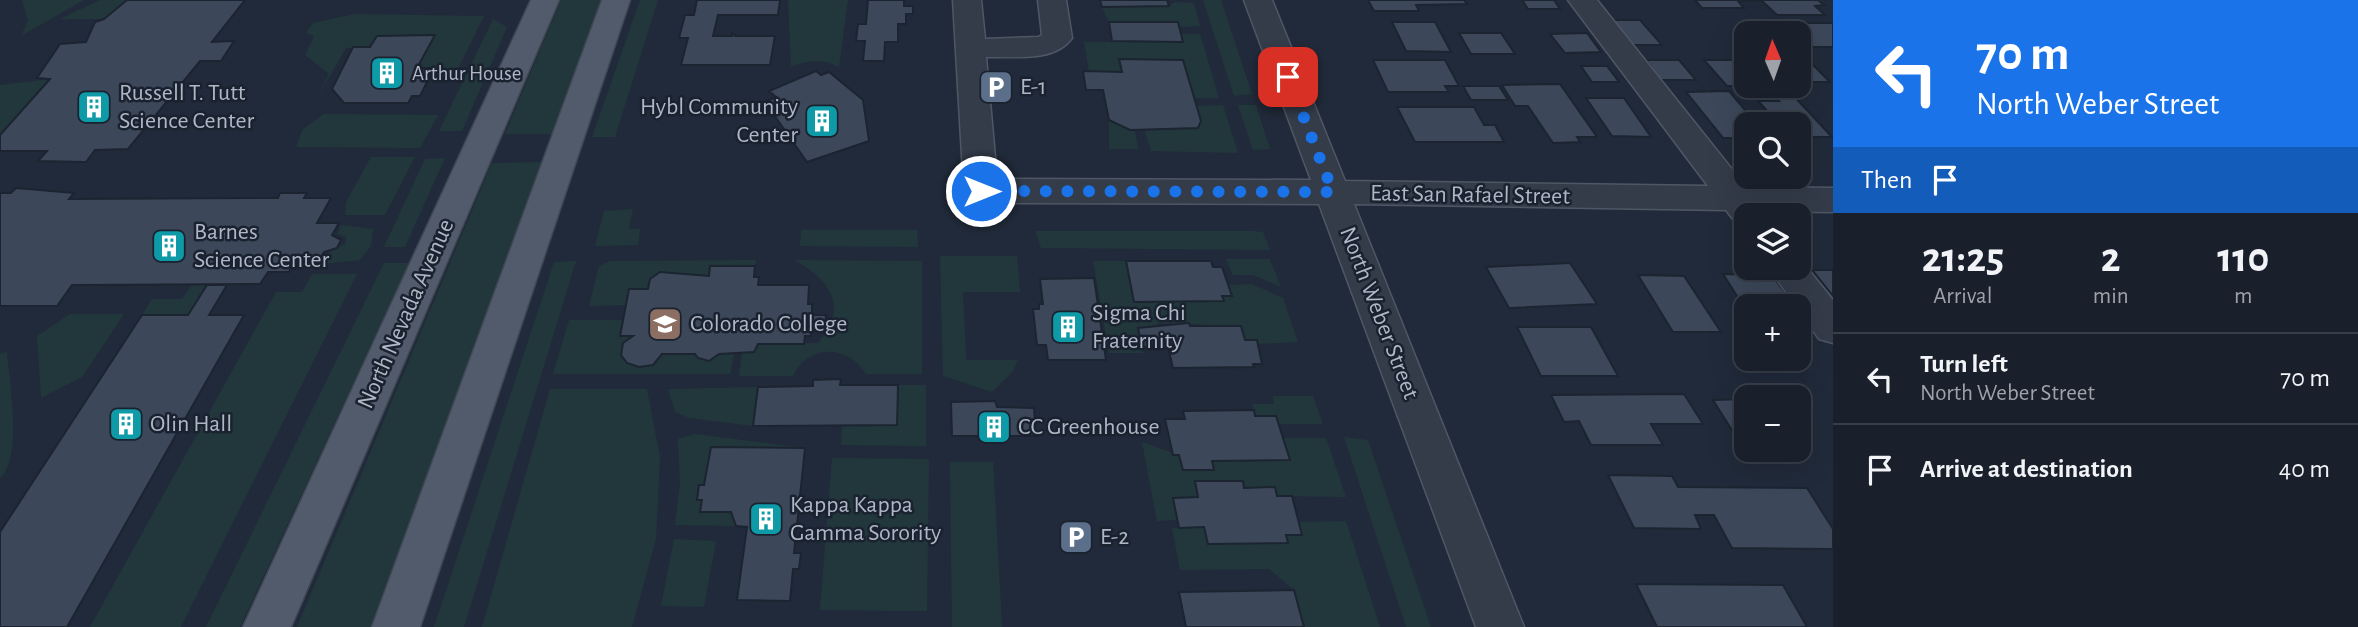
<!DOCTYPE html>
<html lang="en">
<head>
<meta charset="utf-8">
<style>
  :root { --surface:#19202c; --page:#222834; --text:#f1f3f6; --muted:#9fa3a9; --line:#373e48 }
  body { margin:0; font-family:"Alegreya Sans",sans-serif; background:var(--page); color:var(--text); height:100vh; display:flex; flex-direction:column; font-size:26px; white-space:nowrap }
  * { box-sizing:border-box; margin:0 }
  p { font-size:23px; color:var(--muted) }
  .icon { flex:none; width:38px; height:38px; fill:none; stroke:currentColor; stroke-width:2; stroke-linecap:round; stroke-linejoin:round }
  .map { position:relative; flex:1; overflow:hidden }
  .sheet { display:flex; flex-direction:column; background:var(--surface); width:525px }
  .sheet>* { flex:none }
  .banner { background:#1a73e8; color:#fff; overflow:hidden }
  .needle { width:46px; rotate:358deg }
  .fabs { position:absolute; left:1734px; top:21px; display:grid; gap:14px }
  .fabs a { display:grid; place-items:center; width:77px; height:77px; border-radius:14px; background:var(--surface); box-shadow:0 7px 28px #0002,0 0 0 2px var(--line); font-size:35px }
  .pin { position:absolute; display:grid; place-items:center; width:60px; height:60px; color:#fff; margin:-30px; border-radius:14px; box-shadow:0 4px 10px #0006 }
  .me { position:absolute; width:77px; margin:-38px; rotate:90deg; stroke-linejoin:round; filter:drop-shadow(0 0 5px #0008) }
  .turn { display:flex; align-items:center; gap:24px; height:147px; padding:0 28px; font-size:32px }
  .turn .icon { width:91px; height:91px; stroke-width:2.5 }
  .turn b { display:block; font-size:49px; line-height:60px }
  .then { display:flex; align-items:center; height:66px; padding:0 28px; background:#0003; gap:14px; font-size:26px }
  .eta { display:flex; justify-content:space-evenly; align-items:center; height:119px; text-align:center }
  .eta b { font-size:42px; font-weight:700; line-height:49px }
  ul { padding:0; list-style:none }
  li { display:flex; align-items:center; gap:21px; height:91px; padding:0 28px; border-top:2px solid var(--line) }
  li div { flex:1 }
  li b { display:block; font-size:26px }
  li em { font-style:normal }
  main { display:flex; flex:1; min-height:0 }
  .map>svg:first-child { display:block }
  .green { fill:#22373b }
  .building { fill:#3c485a; stroke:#1c2431; stroke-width:2 }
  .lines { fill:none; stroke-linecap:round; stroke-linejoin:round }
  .minor-casing { stroke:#4f5765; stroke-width:3 }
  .major-casing { stroke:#3e4654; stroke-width:3 }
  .minor { fill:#343c4a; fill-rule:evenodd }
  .major { fill:#525b6b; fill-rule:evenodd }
  .route { stroke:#1a73e8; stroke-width:12; stroke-dasharray:0 21.6 }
  .labels { text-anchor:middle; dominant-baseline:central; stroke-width:5; stroke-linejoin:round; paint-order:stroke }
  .far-poi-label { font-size:21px; fill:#afb7c7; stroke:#1a222f; text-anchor:start }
  .poi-label { font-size:24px; fill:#afb7c7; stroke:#1a222f; text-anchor:start }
  .street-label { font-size:24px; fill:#afb7c7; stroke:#1a222f }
</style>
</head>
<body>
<main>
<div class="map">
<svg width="1833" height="627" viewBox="0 0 1833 627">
  <rect width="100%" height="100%" fill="#212a3a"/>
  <path class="green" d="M22,0H84L21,36L28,20Z
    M100,0H127L104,19H60Z
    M561,0H602L553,134H505Z
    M640,0H658L615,137H592Z
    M788,0H848L839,67C821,59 810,60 791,67Z
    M1203,0H1221L1252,94L1234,96Z
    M1175,2L1194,3L1200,26L1179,27L1178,22H1109L1102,7L1169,6Z
    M354,14L484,16L454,77L429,78L434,68H417L434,35L377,36L370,47L346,48L317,98L329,74L305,55L314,36L306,33L313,23Z
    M493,19L507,27L462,131H439Z
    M1181,34H1200L1219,98H1194L1183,60L1120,59L1122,72L1089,71L1084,42H1183Z
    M50,79L0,135V85Z
    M1223,105L1238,153L1151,151L1144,129L1197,128L1201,121L1197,106Z
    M1238,105H1256L1270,149L1253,150Z
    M324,114L438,115L420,148L296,147L303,129Z
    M1109,120L1135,132L1138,149H1109Z
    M371,157H415L385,215H345L346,202Z
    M445,158L405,247H384L425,159Z
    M542,162L371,627H297L492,163Z
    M633,209L629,229H640L638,245L595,246L604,211Z
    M341,225L373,229L371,246L360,260L322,264L326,254L345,244L346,237L337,234Z
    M801,230H917L918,247L800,246Z
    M1035,231H1253L1263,232L1270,250L1041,248Z
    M940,256H1017L1020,292H963L966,360H1018L1013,371L992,392L943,376Z
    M1226,259H1270L1281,287L1253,275H1233Z
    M756,260L755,266H711L709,276L660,272L650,279L648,289H630L626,305L589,306L599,266L610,261Z
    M794,260L922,261V374H866C849,345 808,343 793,376H739L742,352H754L758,344L818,343C849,307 831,280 794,260Z
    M576,261L464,627H434L554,262Z
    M1093,261H1126L1134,302L1223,301L1222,296L1232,295L1229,285L1252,284L1283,298L1298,342L1258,344L1257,340H1245L1241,326L1158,323L1157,327L1138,328L1143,353H1109Z
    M384,263H409L240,627H206Z
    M312,274H357L181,627H90L276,292H302Z
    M192,285H207L188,315H142L152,299H182Z
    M70,314H124L82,377L41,398L37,336Z
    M569,320H623L633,336L623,343L621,355C633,372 650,367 662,354H695L698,358L709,361L719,354L734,353L730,374H553Z
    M7,352C9,381 23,458 0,478V354Z
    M898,385H926V446L841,445L842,425H897Z
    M758,387L753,426L689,418L675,412L668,389Z
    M550,389H647L660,457L656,539L632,627H482Z
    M1273,396H1313L1323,424H1278L1276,416H1255L1252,404H1274Z
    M695,434L805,448H711L704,485H699L697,499L702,500L700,512H731L736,526L675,525L680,484L678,439Z
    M1344,437L1368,440L1431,627H1406Z
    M1283,438H1326L1346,497L1277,496L1274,487L1244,488L1242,481L1198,497L1173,498L1177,520L1157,521L1142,442L1179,455L1183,470H1213L1212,461L1289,460Z
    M832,458L929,459L927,611L820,610Z
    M950,462H993L1002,627H952Z
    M1346,521L1380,627H1304L1294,590L1269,569L1180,570L1172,528L1204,527L1209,544L1287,543L1286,535L1302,534L1299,522Z
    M674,539L716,541L704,607L661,606Z"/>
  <path class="building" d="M127,0H245L212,42L234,41L221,61H200L128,149L95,150L86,162L38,161L47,151H0V135L50,79L37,78L60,44L86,42L95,22L104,19Z
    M697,0H780L778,15H718L713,36H732V33L735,36H775L770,65H681L688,38H679L685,15H694Z
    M868,0H904V6H913V14H906V24H898V42H885L884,61H863L865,41H856L858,24H866Z
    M1100,0H1167L1169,6L1102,7Z
    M1368,0H1464L1467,4L1416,5L1419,11H1374Z
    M1522,0H1554L1560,9H1528Z
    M1695,0H1759L1760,1H1738L1744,8H1702Z
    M1761,0H1818L1824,5L1815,6L1825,15H1777Z
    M1612,20H1640L1662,45H1633Z
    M1109,22H1178L1183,42L1112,41Z
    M1392,22H1435L1451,52L1406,51Z
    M1773,23H1833V47H1799V33H1783Z
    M1459,33H1501L1515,54H1471Z
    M1587,33L1601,52L1565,53L1550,34Z
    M435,35L417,68H434L420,96H412L408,103H344L332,89L353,47H370L377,36Z
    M1119,59L1183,60L1201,121L1198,128L1130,130L1109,120L1103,90H1086L1083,71L1122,72Z
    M1373,60H1445L1459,86H1445L1449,92H1388Z
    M1646,60H1679L1696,80H1661Z
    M1704,60H1739L1746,68V86H1763H1727Z
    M1799,63H1811L1830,82H1799Z
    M1581,66H1607L1619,82H1592Z
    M816,71L821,75L829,72L863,100L869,141L807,162L765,102L776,97L769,91Z
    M1560,84L1597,137H1577L1580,142L1553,143L1528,106H1515L1502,85Z
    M1463,86H1499L1508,100H1471Z
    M1729,91L1757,124H1746V138H1723L1686,92Z
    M1791,93L1832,137H1799V124H1779L1758,101H1779L1772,94Z
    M1586,98H1624L1651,137L1612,136Z
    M1397,107H1474L1484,125H1495L1504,142H1415Z
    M16,188L74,193L69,199L278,198L280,193H307L304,198H331L317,223H339L332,235L341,240L337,248L324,252L317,264H292L289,272H268L260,284L72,285L57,306H0V193H11Z
    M1126,261H1211L1213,267H1222L1232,296H1222L1224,301L1134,302Z
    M1570,263L1597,304L1509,308L1486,267Z
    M710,266H755L754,277H759L758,285H809L808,304H812V315H826L825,326H812L811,336H805L804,344H758L754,352L719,354L709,361L698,358L695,354H662L653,365L639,367L627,363L621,355L623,343L633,336H620L629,289H648L650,279L660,272L709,276Z
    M1812,270H1833V296Z
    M1723,274L1772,275L1795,306H1746V310Z
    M1638,275L1684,276L1721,332H1673Z
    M1094,278L1106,360H1048L1046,345H1037L1033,309H1039V304H1043L1040,279Z
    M207,285H227L209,315H244L67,627H0V532L142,315H188Z
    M1799,312L1814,334L1799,333Z
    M1189,323L1190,326H1241L1245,340H1257L1262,364H1253L1254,367L1173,368L1168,347H1142L1138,328Z
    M1517,327H1591L1618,376H1541Z
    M841,379L840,385H898L897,425L753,426L758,387L813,386V380Z
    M1684,394L1703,424H1651L1663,445H1591L1579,421L1564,422L1551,395Z
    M1746,399V450L1798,451H1745L1713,400Z
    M995,401L997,407L1034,408L1036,436H952L951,402Z
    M1254,410L1255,416H1276L1290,460L1212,461L1214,470H1183L1179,455H1173L1165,419H1185L1183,411Z
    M711,447L805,448L794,553H801L799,569H793L790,601L737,600L747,527L736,526L731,512H700L702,500H697L699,485H704Z
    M1608,475L1672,476L1678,487L1807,488L1833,529V549L1732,548L1714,515H1695L1701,529L1634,528Z
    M1195,481H1243L1244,488L1275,487L1277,496H1292L1302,535H1286L1288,543L1208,544L1204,527L1179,528L1173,498L1198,497Z
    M1636,584L1783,585L1807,627H1657Z
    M1294,590L1304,627H1186L1179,592Z"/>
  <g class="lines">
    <g class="minor-casing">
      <path id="minor" d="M953,0H981L985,39L1038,37L1042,35L1038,0H1066L1072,38C1054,63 1013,56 986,57L997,179L1311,180L1244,0H1272L1345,181L1708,186L1568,0H1597L1746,187L1833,188V212L1764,211L1765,215H1746V226L1736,223L1726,210L1354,204L1524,627H1476L1319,204L981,203L969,199L964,191Z
        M1799,258L1833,300V343L1819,339L1769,268H1799Z"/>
    </g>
    <g class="major-casing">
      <path id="major" d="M531,0H559L291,627H243Z
        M602,0H630L420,627H372Z"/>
    </g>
    <use href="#minor" class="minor"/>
    <use href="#major" class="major"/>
  </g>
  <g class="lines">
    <path class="route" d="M981,191L1333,192L1288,77"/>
  </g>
  <defs>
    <g id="building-square" transform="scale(1.75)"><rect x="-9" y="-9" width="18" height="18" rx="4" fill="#0f9aa8" stroke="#1a222f"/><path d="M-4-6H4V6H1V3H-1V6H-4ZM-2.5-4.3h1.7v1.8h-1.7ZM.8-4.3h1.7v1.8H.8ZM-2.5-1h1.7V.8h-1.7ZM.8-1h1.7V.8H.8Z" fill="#fff"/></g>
    <g id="parking-square" transform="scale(1.75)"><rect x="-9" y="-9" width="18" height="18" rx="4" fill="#5c6f8a" stroke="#1a222f"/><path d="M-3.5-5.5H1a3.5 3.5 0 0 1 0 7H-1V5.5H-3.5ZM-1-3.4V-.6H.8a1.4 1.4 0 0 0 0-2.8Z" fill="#fff"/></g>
    <g id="university-square" transform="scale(1.75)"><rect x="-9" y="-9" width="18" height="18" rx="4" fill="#8d6e63" stroke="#1a222f"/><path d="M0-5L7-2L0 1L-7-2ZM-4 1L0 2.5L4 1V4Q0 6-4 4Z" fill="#fff"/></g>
  </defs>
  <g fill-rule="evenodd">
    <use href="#building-square" x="387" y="73"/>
    <use href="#parking-square" x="996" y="87"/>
    <use href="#building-square" x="94" y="107"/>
    <use href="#building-square" x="822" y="121"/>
    <use href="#building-square" x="169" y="246"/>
    <use href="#university-square" x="665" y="324"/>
    <use href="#building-square" x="1068" y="327"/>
    <use href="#building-square" x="126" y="424"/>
    <use href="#building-square" x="994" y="427"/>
    <use href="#building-square" x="766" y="519"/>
    <use href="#parking-square" x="1076" y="537"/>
  </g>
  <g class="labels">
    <g class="far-poi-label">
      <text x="412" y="73">Arthur House</text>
    </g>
    <g class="poi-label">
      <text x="1020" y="87">E-1</text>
      <text x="119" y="93">Russell T. Tutt<tspan x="119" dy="28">Science Center</tspan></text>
      <text x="798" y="107" text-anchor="end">Hybl Community<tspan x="798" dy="28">Center</tspan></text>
      <text x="194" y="232">Barnes<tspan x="194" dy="28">Science Center</tspan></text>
      <text x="1092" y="313">Sigma Chi<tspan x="1092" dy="28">Fraternity</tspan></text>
      <text x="690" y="324">Colorado College</text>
      <text x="150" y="424">Olin Hall</text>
      <text x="1018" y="427">CC Greenhouse</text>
      <text x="790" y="505">Kappa Kappa<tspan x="790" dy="28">Gamma Sorority</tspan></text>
      <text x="1100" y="537">E-2</text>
    </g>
    <g class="street-label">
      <text transform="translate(1470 195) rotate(1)">East San Rafael Street</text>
      <text transform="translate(1379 313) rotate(69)">North Weber Street</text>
      <text transform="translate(406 314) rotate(-66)">North Nevada Avenue</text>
    </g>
  </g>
</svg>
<div class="fabs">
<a><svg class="needle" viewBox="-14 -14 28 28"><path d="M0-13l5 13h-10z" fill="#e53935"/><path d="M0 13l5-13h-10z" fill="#9fa3a9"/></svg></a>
<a><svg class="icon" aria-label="search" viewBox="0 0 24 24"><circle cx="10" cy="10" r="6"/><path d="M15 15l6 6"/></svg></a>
<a><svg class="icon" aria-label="layers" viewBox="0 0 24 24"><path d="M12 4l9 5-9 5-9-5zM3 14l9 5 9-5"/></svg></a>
<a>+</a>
<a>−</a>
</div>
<div class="pin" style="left:1288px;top:77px;background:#d93025"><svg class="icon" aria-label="arrive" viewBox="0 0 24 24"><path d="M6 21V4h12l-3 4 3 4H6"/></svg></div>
<svg class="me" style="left:981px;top:191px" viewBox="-20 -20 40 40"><circle r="17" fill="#1a73e8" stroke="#fff" stroke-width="3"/><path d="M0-11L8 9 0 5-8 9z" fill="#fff"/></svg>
</div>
<section class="sheet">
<div class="banner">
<div class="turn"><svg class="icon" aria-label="left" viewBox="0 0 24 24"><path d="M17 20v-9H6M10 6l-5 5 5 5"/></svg><div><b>70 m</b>North Weber Street</div></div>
<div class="then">Then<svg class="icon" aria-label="arrive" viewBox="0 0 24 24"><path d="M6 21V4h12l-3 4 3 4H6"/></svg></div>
</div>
<div class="eta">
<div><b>21:25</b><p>Arrival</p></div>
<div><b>2</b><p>min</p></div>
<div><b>110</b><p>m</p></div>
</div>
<ul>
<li><svg class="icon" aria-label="left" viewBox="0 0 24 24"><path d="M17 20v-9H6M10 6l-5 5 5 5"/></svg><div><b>Turn left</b><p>North Weber Street</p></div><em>70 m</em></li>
<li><svg class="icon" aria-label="arrive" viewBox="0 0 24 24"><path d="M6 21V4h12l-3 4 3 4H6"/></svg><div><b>Arrive at destination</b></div><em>40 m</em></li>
</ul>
</section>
</main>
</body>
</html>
